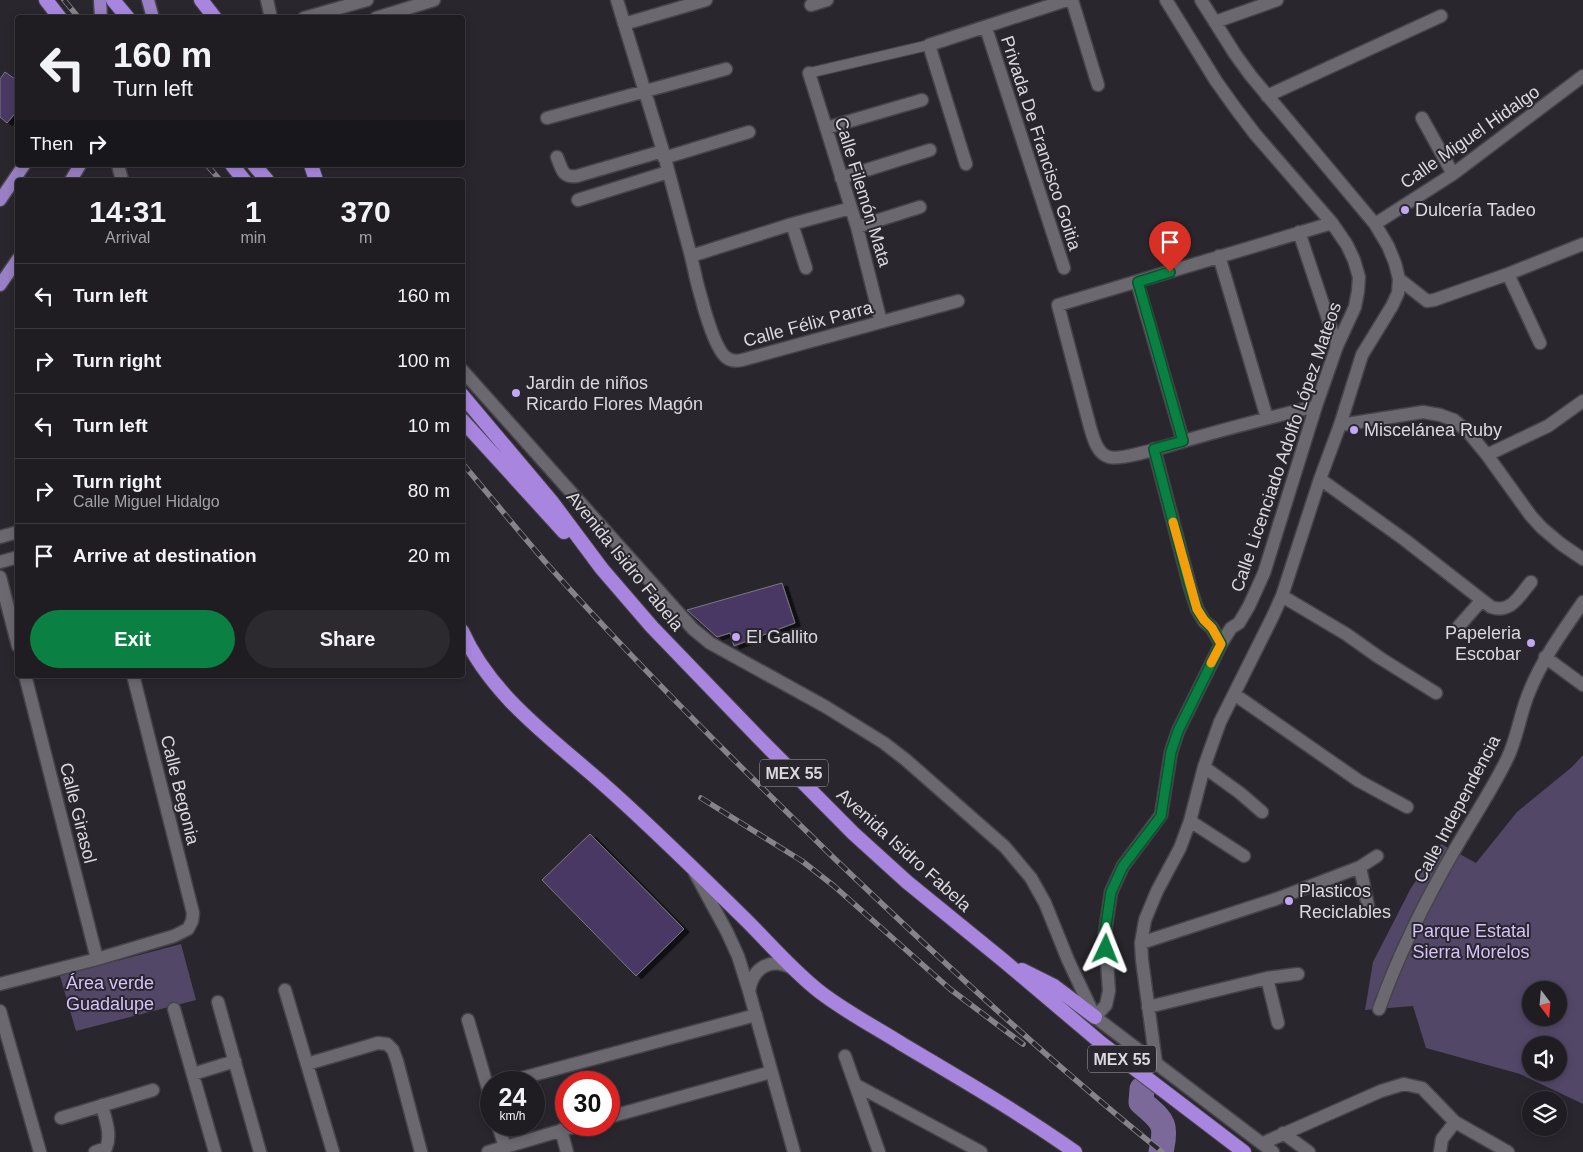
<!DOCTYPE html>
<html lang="en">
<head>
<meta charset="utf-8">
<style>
  :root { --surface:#1f1d22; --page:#2c2a2f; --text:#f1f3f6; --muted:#a1a2a5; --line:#3c3b40; --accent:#0b8043 }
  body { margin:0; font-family:Arial,sans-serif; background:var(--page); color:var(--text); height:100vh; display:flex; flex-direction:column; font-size:19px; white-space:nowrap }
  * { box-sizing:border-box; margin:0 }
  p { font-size:16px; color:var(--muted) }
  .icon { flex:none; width:28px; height:28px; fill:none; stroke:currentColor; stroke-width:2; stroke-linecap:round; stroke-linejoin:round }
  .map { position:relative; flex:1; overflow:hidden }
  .details { position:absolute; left:15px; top:178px; width:450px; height:500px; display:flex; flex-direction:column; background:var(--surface); border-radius:5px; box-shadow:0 2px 8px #0003,0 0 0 1px var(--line) }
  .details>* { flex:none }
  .top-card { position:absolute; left:15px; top:15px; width:450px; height:152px; border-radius:5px; box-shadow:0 2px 8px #0003,0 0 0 1px var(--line); background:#1f1d22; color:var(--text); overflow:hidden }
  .needle { width:32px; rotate:164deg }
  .fabs { position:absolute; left:1522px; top:981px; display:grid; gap:10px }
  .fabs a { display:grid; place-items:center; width:45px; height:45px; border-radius:50%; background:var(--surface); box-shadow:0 2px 8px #0003,0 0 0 1px var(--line); font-size:25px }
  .speed { position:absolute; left:480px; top:1071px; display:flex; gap:10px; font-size:25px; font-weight:700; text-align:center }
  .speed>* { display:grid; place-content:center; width:65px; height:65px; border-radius:50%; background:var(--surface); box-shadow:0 2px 8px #0003,0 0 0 1px var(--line); line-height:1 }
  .speed small { font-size:12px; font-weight:400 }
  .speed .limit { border:8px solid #d22; background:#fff; color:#111 }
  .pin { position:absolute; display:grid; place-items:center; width:42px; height:42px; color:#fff; margin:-51px -21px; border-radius:50% 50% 50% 0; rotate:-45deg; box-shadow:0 0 5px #0007 }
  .pin .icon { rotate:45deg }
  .me { position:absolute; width:55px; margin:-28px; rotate:2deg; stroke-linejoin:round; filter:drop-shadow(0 0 4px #0008) }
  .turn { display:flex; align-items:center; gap:18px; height:105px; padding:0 15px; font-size:22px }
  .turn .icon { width:65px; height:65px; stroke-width:2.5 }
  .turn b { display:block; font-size:35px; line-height:42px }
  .then { display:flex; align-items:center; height:48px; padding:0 15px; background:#0003; gap:10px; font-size:19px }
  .eta { display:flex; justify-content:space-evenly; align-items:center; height:85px; text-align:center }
  .eta b { font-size:30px; font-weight:700; line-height:35px }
  .cta { display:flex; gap:10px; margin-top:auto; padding:10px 15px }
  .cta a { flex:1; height:58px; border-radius:30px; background:var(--accent); color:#fff; font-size:20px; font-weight:700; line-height:58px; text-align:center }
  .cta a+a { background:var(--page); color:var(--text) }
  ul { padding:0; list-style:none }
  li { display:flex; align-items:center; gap:15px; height:65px; padding:0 15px; border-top:1px solid var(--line) }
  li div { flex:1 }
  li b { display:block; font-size:19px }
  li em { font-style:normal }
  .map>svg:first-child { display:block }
  .green { fill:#524767; fill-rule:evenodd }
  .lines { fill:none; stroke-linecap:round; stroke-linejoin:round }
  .river { stroke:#7b699a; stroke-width:25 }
  .building { fill:#493764; stroke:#7c7981; filter:url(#shadow) }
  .pedestrian-casing { stroke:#46444a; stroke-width:12 }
  .minor-casing { stroke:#46444a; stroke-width:15 }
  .secondary-casing { stroke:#46444a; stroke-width:15 }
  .primary-casing { stroke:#46444a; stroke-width:15 }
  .trunk-casing { stroke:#46444a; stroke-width:16 }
  .pedestrian { stroke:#6b6870; stroke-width:10 }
  .minor { stroke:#6b6870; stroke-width:12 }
  .secondary { stroke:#6b6870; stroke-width:12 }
  .primary { stroke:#997fc3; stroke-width:12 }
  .trunk { stroke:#a886df; stroke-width:14 }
  .rail-casing { stroke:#86848a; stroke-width:5.5 }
  .rail { stroke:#29272d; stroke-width:4; stroke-dasharray:11; stroke-linecap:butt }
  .route-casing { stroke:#07532c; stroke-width:12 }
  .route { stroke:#0b8043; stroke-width:9 }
  .slow { stroke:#f59e0b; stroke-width:9 }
  .poi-dot { fill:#c3a7f2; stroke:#29272d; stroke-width:2 }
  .labels { text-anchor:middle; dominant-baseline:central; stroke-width:4; stroke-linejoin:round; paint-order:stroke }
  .shield { fill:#29272d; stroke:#a6a4a9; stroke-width:1 }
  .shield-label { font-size:16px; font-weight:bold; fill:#dbd9de }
  .street-label { font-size:18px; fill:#dbd9de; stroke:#29272d }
  .poi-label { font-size:18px; fill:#dbd9de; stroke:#29272d; text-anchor:start }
  .park-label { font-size:18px; fill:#d7c2fe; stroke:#29272d }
</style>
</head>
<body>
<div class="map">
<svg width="1583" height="1152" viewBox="0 0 1583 1152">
  <defs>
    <filter id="shadow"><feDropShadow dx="5.5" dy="3" stdDeviation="0" flood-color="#0009"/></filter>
  </defs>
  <rect width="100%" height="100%" fill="#29272d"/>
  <path class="green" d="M1583,755V1104L1520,1074L1426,1048L1413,1006L1365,1010L1373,962L1411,888L1441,844L1476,863L1517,812L1572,767ZM1531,990H1559V1018H1531ZM1531,1045H1559V1072H1531Z
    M181,944L196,1000L76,1031L60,976Z"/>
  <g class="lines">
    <path class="river" d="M1142,1089L1141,1102C1162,1121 1168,1122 1161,1152"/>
  </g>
  <path class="building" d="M5,72L18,81V110L7,123L0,117V79Z
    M782,583L795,623L734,646L730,633L717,637L687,610Z
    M590,834L684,929L636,976L542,880Z"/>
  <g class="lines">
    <g class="pedestrian-casing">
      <path id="pedestrian" d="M809,73L929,45"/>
    </g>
    <g class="minor-casing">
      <path id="minor" d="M267,0L271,18
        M617,0L663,151L691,256
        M1072,0L1098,85
        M811,5L827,0
        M304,18L367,0
        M376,18L434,0
        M1215,22L1277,0
        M624,24L706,0
        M986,28L1064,268
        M809,73L857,227L881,322
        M1267,96L1441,16
        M547,118L726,69
        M1422,118L1453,174
        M826,128L922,100
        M557,157C562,169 562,178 577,176L663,151
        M664,158L749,132
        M966,164L929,45L1067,0
        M118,165L122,180
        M841,178L930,150
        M578,200L668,172
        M851,208L792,224L691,256C695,276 712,349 727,358C731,361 737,361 742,360L958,301
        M792,224L806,268
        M1375,224L1453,174L1583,76
        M857,227L920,207
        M1299,232L1337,346
        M1219,256L1267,418
        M1508,274L1540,343
        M1399,279L1427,301L1434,300L1508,274L1583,244
        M1137,282L1183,441
        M1316,406C1272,417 1228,428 1184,441C1170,445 1121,461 1109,457C1097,454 1093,437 1090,427L1058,305L1332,223
        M1340,425L1423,412L1440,415L1454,420L1469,433L1487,455L1531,516L1542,528L1561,544L1583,559
        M1154,449L1190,587L1197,609L1204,621L1212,628L1221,644
        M1487,455L1548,426L1583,401
        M1320,479L1405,540L1491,607C1511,614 1519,596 1531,582
        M0,537L18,532
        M0,562L18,557
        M0,577L18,646
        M1282,596L1346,634L1380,658L1436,693
        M1459,626L1481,601
        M1545,657L1583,685
        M25,675L97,959
        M1234,694L1359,781L1407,807
        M1204,767L1240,793L1262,812
        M1190,821L1244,856
        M1360,867L1368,906
        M1141,943L1276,899L1360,867L1377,856
        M1267,978L1278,1023
        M0,984L97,959L174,936L188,929L192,921L193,913L133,675
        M285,990L333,1152
        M218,1002L260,1152
        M1148,1007L1267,978L1298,974
        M174,1009L215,1152
        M1379,1009C1399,953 1424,903 1454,851C1471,821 1492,790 1507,759C1518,737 1520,712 1530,690C1543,658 1563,631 1583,602
        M0,1011L40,1152
        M1095,1017L1106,1005L1109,991L1105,932L1111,892L1123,866L1161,815L1171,752L1178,731L1221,644L1231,628L1239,623L1249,606L1264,573L1316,406L1337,346L1355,307L1358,291L1359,277L1354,260L1347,245L1332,223L1255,134L1236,109L1216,81L1166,0
        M468,1020L491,1099
        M845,1056L879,1152
        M1156,1063L1142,960L1141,943L1145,920L1157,891L1180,848L1190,821L1204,767L1220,722L1272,618L1282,596L1320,479L1340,425L1362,355L1392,306L1398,293L1399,279L1395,263L1388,246L1375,224L1251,76L1235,54L1201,0
        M307,1064L378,1043L387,1044L393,1050L397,1061L421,1152
        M193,1074L235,1061
        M507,1082L756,1015
        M856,1085L981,1152
        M609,1117L771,1072
        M61,1118L153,1090
        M498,1125L505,1147
        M561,1130L567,1152
        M1283,1133L1309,1152
        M1263,1143L1381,1091L1404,1084L1422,1088L1455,1122L1508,1152
        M95,1152L106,1148C112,1134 105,1119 102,1105
        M488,1152L580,1125
        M1440,1152L1442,1139L1455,1122"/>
    </g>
    <g class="secondary-casing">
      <path id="secondary" d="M462,370L693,629L710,643L826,707L884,743L906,760L1005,847L1031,878L1045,903L1068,960L1095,1017L1273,1152
        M695,873L727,932L738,956L749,991L794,1152
        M749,991C753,967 771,957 792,968"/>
    </g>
    <g class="primary-casing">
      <path id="primary" d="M100,0L101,18
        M148,0L153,18
        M71,180L80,165
        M0,200L24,165
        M0,285L18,259"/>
    </g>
    <g class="trunk-casing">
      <path id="trunk" d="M46,0L60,18
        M113,0L128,18
        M201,0L215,18
        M232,165L244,180
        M254,165L267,180
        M311,165L316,180
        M462,395L552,502L602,569L652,627L758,737L853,833L907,882L1004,961L1101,1043L1244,1152
        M462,420L564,532
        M462,631C491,696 551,738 602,783C652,827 699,874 747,921C771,945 793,971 820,992C846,1012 875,1027 902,1044C961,1079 1020,1113 1075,1152
        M1022,970L1054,986L1095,1017"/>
    </g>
    <use href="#pedestrian" class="pedestrian"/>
    <use href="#minor" class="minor"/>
    <use href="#secondary" class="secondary"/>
    <use href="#primary" class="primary"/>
    <use href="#trunk" class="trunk"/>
    <g class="rail-casing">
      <path id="rail" d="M64,0L79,18
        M207,165L220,180
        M462,463C491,497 519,532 548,565C640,668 739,766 838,862C943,962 1049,1061 1162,1152
        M701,798L802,861L834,886L950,989L1023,1044"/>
    </g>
    <use href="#rail" class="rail"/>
  </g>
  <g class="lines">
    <g class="route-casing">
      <path id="route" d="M1106,949L1105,932L1111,892L1123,866L1161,816L1171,752L1178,731L1221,644L1212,628L1204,620L1197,609L1190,587L1154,449L1183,441L1138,282L1170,272"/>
    </g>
    <use href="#route" class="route"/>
    <path class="slow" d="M1173,522L1197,609L1204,620L1212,628L1221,644L1211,663"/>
  </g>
  <g class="poi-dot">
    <circle cx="1405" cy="210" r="5"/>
    <circle cx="516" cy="393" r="5"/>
    <circle cx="1354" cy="430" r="5"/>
    <circle cx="736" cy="637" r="5"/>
    <circle cx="1531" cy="643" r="5"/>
    <circle cx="1289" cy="901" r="5"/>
  </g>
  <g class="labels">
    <g class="shield">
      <rect x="760" y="759.5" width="68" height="27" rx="4"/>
      <rect x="1088" y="1045.5" width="68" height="27" rx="4"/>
    </g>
    <g class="shield-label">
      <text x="794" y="773">MEX 55</text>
      <text x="1122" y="1059">MEX 55</text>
    </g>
    <g class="street-label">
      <text transform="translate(1470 137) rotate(-35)">Calle Miguel Hidalgo</text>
      <text transform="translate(1041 143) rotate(72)">Privada De Francisco Goitia</text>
      <text transform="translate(863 192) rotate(73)">Calle Filemón Mata</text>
      <text transform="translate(808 324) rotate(-15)">Calle Félix Parra</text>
      <text transform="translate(1286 447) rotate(-71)">Calle Licenciado Adolfo López Mateos</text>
      <text transform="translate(625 561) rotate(51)">Avenida Isidro Fabela</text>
      <text transform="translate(180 790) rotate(76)">Calle Begonia</text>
      <text transform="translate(1457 809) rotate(-62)">Calle Independencia</text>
      <text transform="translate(78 813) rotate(76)">Calle Girasol</text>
      <text transform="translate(904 850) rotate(42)">Avenida Isidro Fabela</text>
    </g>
    <g class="poi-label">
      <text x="1415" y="210">Dulcería Tadeo</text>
      <text x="526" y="383">Jardin de niños<tspan x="526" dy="21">Ricardo Flores Magón</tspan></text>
      <text x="1364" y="430">Miscelánea Ruby</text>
      <text x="1521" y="633" text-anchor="end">Papeleria<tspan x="1521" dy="21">Escobar</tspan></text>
      <text x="746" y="637">El Gallito</text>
      <text x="1299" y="891">Plasticos<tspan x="1299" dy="21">Reciclables</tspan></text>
    </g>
    <g class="park-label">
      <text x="1471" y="931">Parque Estatal<tspan x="1471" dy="21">Sierra Morelos</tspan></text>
      <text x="110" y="983">Área verde<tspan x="110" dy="21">Guadalupe</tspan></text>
    </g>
  </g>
</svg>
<div class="fabs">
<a><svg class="needle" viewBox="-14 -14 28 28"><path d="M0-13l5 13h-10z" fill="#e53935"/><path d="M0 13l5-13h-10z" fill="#a1a2a5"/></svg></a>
<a><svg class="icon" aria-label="sound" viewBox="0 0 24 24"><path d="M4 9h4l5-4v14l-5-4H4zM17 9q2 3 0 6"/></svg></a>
<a><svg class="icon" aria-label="layers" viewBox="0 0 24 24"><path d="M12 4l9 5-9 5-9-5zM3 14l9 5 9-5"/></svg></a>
</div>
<div class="speed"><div>24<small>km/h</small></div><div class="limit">30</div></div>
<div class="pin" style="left:1170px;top:272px;background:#d93025"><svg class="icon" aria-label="arrive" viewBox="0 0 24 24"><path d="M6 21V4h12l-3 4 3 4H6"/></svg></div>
<svg class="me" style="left:1106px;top:949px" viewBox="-20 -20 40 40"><path d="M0-17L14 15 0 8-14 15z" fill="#0b8043" stroke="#fff" stroke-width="4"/></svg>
<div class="top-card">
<div class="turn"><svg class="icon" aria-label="left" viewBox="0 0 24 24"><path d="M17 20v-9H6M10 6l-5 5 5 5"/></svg><div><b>160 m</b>Turn left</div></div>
<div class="then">Then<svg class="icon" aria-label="right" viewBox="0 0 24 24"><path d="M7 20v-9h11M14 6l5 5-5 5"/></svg></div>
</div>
<section class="details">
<div class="eta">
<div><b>14:31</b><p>Arrival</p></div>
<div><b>1</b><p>min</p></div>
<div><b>370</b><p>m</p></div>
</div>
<ul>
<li><svg class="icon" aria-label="left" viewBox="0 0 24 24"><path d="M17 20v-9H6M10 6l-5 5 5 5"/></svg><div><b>Turn left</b></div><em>160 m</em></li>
<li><svg class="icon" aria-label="right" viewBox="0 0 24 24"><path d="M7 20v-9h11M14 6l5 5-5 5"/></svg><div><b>Turn right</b></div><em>100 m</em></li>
<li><svg class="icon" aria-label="left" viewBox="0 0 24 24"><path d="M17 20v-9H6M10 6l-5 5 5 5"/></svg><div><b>Turn left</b></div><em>10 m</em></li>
<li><svg class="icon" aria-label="right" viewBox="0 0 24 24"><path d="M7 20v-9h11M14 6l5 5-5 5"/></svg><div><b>Turn right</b><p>Calle Miguel Hidalgo</p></div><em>80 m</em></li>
<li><svg class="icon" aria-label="arrive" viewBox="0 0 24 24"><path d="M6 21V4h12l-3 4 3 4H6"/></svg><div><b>Arrive at destination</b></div><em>20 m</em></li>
</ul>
<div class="cta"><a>Exit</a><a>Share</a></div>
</section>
</div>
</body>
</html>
